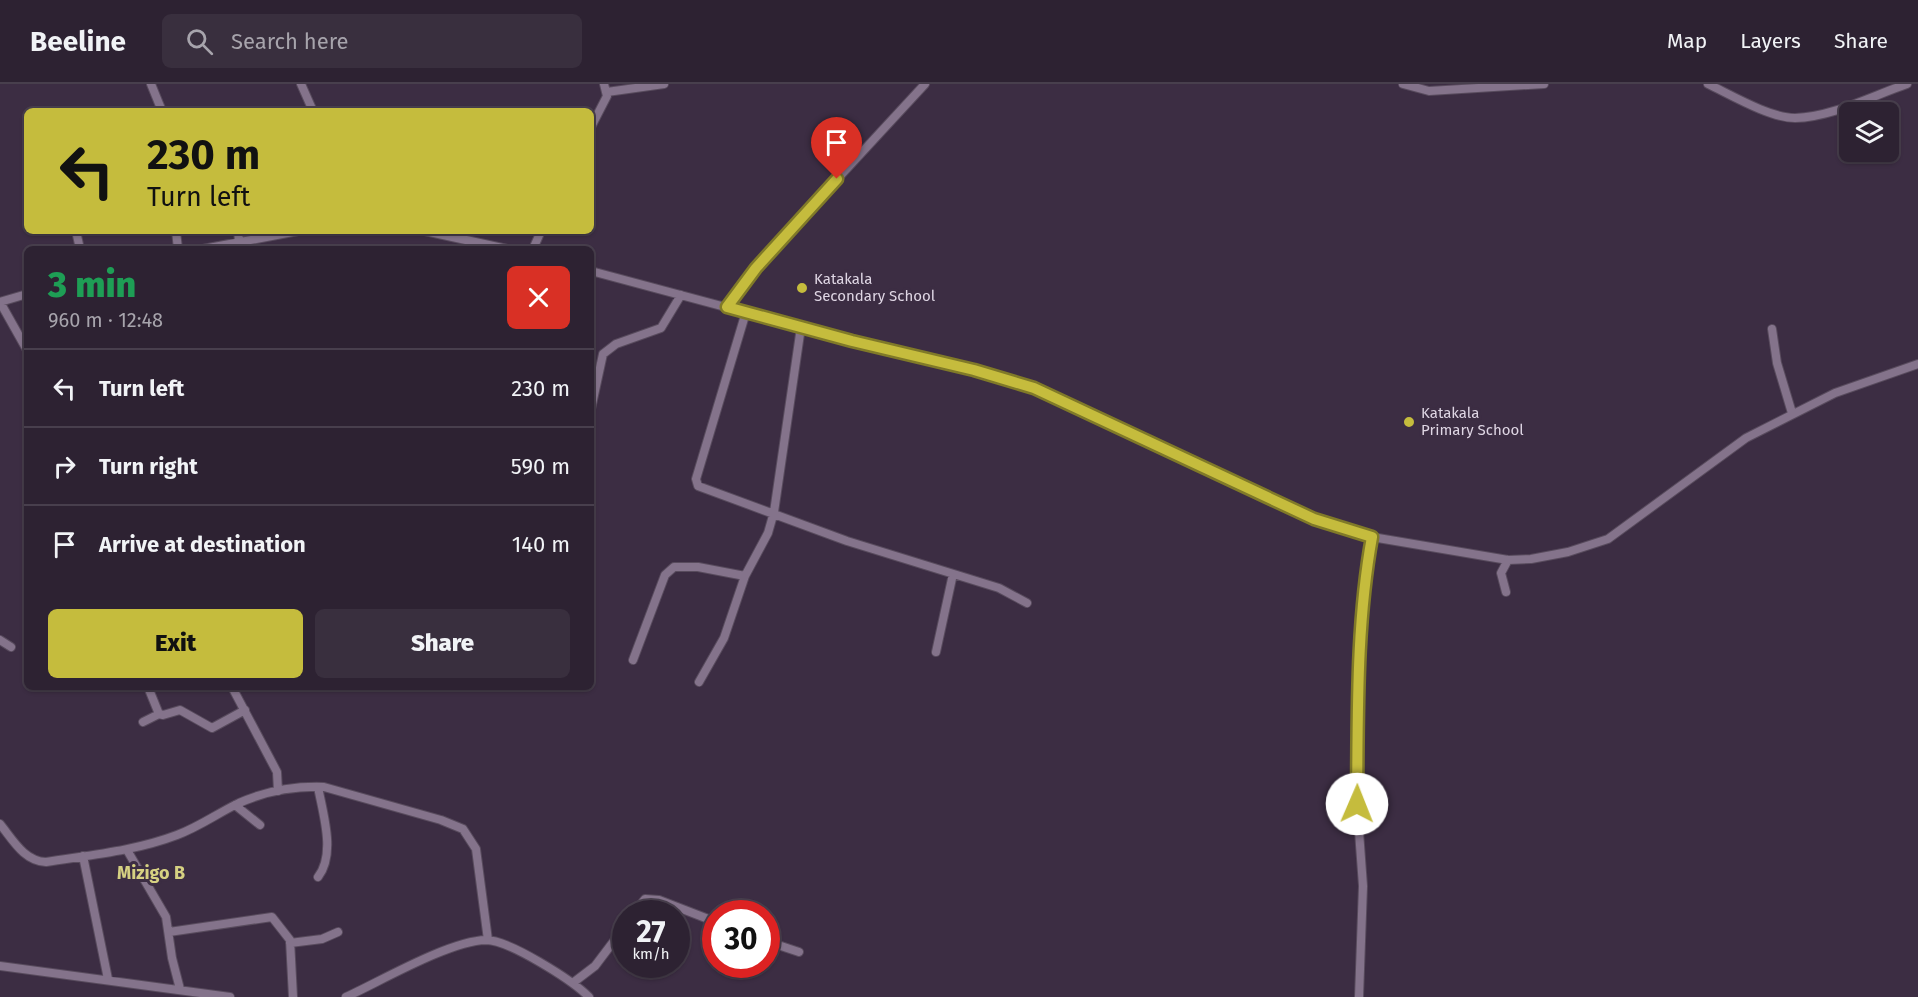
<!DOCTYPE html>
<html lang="en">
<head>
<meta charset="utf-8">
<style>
  :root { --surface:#2d2232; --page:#392f3e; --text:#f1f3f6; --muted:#a7a4ac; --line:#483f4d; --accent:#c5bc3d }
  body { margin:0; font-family:"Fira Sans",sans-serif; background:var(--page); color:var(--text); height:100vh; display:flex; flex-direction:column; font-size:22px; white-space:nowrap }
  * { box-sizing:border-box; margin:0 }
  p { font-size:20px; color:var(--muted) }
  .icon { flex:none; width:33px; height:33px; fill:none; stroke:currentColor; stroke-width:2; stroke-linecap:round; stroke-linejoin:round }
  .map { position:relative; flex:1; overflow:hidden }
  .sheet { position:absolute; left:24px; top:162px; width:570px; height:444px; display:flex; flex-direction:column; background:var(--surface); border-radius:9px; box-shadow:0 2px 4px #0004,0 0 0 2px var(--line) }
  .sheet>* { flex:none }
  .banner { position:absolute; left:24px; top:24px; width:570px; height:126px; border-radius:9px; box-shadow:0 2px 4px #0004,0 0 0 2px var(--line); background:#c5bc3d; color:#111; overflow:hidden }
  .fabs { position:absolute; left:1839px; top:18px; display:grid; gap:12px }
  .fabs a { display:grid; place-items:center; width:60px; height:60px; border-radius:9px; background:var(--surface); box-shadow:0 2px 4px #0004,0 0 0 2px var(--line); font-size:30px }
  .speed { position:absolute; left:612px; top:816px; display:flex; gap:12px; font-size:30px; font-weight:700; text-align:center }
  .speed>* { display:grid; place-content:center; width:78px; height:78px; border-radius:50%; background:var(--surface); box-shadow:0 2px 4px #0004,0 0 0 2px var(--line); line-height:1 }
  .speed small { font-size:15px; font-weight:400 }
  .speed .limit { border:9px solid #d22; background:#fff; color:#111 }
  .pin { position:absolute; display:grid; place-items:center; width:51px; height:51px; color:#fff; margin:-62px -26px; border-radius:50% 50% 50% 0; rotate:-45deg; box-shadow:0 0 6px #0007 }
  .pin .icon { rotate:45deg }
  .me { position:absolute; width:66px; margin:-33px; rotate:1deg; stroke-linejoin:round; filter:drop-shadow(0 0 4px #0008) }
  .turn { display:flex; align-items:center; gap:21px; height:126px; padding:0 24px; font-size:27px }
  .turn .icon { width:78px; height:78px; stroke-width:2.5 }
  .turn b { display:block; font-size:42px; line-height:51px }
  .round { display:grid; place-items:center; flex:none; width:63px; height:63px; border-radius:9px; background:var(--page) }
  .overview { display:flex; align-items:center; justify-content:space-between; height:102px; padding:0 24px }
  h1 { font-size:36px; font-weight:800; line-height:45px; color:#1e9e55 }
  .action { display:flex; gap:12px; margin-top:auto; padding:12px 24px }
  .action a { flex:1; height:69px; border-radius:9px; background:var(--accent); color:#111; font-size:24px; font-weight:800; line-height:69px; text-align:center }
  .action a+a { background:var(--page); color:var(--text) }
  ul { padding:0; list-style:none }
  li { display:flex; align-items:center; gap:18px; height:78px; padding:0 24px; border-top:2px solid var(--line) }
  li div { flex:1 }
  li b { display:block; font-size:22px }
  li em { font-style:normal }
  header { display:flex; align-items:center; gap:36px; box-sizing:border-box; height:84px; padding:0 30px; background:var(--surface); border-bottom:2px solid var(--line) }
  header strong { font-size:28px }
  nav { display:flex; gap:33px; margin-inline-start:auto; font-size:21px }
  .search { width:420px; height:54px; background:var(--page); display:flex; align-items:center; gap:15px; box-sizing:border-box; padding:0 21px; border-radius:9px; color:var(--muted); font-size:22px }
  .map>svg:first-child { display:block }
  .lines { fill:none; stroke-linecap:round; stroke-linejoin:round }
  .minor-casing { stroke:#584b5d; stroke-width:10 }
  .minor { stroke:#84738b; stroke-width:8 }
  .route-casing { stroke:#807a28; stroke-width:15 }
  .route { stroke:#c5bc3d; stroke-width:10 }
  .poi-dot { fill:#c5bc3d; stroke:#3c2d43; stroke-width:2 }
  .labels { text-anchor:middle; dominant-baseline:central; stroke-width:6; stroke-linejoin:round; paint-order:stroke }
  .poi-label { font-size:15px; fill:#dfd6e4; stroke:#3c2d43; text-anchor:start }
  .quarter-label { font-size:18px; font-weight:bold; fill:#d6d182; stroke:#3c2d43 }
</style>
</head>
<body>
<header>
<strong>Beeline</strong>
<div class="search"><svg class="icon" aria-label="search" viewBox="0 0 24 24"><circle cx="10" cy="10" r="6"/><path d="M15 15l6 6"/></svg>Search here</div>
<nav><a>Map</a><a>Layers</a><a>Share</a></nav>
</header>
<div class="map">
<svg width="1918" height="913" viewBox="0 0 1918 913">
  <rect width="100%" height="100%" fill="#3c2d43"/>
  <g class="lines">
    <g class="minor-casing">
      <path id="minor" d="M151,0L162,27
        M301,0L313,27
        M1403,0L1429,7L1544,0
        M1708,0C1731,11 1770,34 1795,34C1832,33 1872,12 1907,0
        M607,8L664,0
        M591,43L607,12L604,0
        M76,147L80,165
        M176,147L178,165
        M238,147L239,158
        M425,147L507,165
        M203,165L298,147
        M533,165L541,147
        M591,187L852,257L974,286L1034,304L1315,435L1372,453L1508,476L1531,475L1568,468L1608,455L1746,354L1835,309L1918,280
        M27,210L0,218L27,266
        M727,223L755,184L925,0
        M746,228L696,395L698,402L847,457L999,504L1027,519
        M1772,245L1777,279L1792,329
        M591,325L603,270L616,260L661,244L681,211
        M1506,508L1501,489L1508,476
        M0,556L11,563
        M936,568L953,490
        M633,576L665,491L674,483H698L745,492
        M699,598L724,554L745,492L768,449L774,428L801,243
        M232,603L277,688L278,707
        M159,630L163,631L180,626L212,644L245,626
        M143,638L159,630L148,603
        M235,721L260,741
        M0,740C13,756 24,777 46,778C90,771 135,767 177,751C199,743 218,729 239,719C266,707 295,702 324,703L441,736L463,745L476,765L488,856
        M127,766L166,833L172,874L180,905
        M83,772L108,895
        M318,793C336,770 323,730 318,703
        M633,830L645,815L659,816L716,838
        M169,848L272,833L290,856L293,913
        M766,857L799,868
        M290,859L322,855L338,848
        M0,882L230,913
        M574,898L595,882L626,841
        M346,913C381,897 449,857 486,856C509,856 572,896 589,913
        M1359,913L1363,802L1357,720L1359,565L1365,493L1372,453"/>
    </g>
    <use href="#minor" class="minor"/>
  </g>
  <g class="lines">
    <g class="route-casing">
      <path id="route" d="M837,95L756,184L727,223L852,257L974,286L1034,304L1314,435L1372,453C1356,541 1358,631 1357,720"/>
    </g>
    <use href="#route" class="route"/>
  </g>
  <g class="poi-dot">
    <circle cx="802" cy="204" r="6"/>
    <circle cx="1409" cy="338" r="6"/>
  </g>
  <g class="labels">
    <g class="poi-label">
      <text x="814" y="195">Katakala<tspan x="814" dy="17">Secondary School</tspan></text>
      <text x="1421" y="329">Katakala<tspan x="1421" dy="17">Primary School</tspan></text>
    </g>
    <g class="quarter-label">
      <text x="151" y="789">Mizigo B</text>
    </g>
  </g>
</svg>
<div class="fabs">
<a><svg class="icon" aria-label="layers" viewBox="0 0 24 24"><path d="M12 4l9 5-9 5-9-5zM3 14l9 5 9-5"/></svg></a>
</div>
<div class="speed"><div>27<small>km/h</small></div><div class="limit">30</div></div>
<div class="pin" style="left:837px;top:95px;background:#d93025"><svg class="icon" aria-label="arrive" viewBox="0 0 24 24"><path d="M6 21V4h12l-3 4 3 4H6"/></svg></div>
<svg class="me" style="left:1357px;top:720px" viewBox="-20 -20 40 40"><circle r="19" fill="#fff"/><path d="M0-13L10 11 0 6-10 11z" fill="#c5bc3d"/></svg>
<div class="banner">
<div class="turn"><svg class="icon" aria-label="left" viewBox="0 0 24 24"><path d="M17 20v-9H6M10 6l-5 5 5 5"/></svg><div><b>230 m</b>Turn left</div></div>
</div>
<section class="sheet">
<div class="overview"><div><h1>3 min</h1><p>960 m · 12:48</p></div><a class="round" style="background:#d93025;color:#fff"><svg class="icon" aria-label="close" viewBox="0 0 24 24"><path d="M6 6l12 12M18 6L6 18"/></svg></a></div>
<ul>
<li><svg class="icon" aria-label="left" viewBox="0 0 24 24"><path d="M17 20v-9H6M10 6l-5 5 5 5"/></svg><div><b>Turn left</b></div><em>230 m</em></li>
<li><svg class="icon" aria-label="right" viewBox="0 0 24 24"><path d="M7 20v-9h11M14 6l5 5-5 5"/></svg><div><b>Turn right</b></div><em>590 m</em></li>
<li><svg class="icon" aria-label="arrive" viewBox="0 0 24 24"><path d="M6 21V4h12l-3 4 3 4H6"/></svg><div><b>Arrive at destination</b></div><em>140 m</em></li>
</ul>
<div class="action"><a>Exit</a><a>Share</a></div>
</section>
</div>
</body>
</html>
